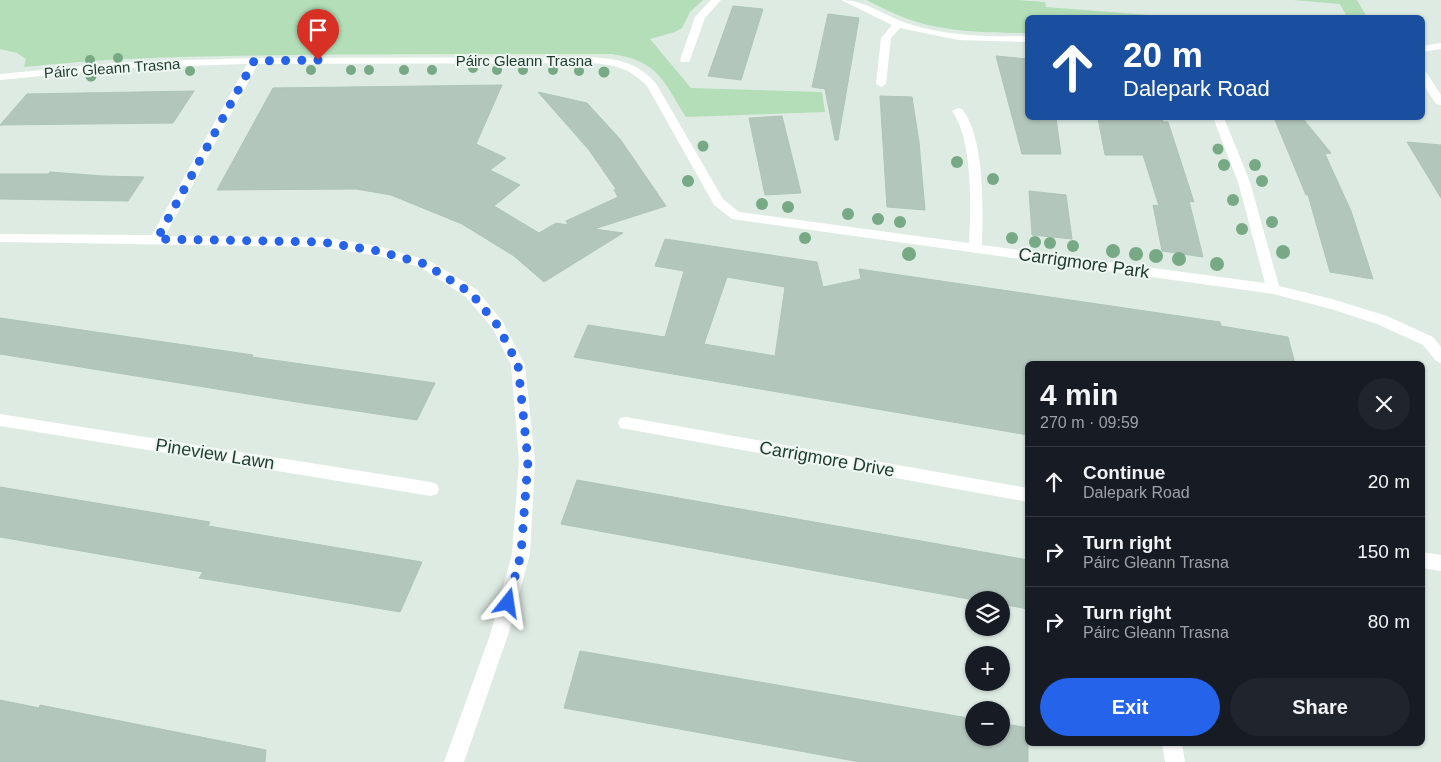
<!DOCTYPE html>
<html lang="en">
<head>
<meta charset="utf-8">
<style>
  :root { --surface:#171b24; --page:#20242c; --text:#f1f3f6; --muted:#9ea1a6; --line:#363941; --accent:#2563eb }
  body { margin:0; font-family:Arial,sans-serif; background:var(--page); color:var(--text); height:100vh; display:flex; flex-direction:column; font-size:19px; white-space:nowrap }
  * { box-sizing:border-box; margin:0 }
  p { font-size:16px; color:var(--muted) }
  .icon { flex:none; width:28px; height:28px; fill:none; stroke:currentColor; stroke-width:2; stroke-linecap:round; stroke-linejoin:round }
  .map { position:relative; flex:1; overflow:hidden }
  .panel { position:absolute; left:1025px; top:361px; width:400px; height:385px; display:flex; flex-direction:column; background:var(--surface); border-radius:8px; box-shadow:0 1px 4px #0004 }
  .panel>* { flex:none }
  .top-card { position:absolute; left:1025px; top:15px; width:400px; height:105px; border-radius:8px; box-shadow:0 1px 4px #0004; background:#1a4fa0; color:#fff; overflow:hidden }
  .controls { position:absolute; left:965px; top:591px; display:grid; gap:10px }
  .controls a { display:grid; place-items:center; width:45px; height:45px; border-radius:50%; background:var(--surface); box-shadow:0 1px 4px #0004; font-size:25px }
  .pin { position:absolute; display:grid; place-items:center; width:42px; height:42px; color:#fff; margin:-51px -21px; border-radius:50% 50% 50% 0; rotate:-45deg; box-shadow:0 0 5px #0007 }
  .pin .icon { rotate:45deg }
  .me { position:absolute; width:55px; margin:-28px; rotate:15deg; stroke-linejoin:round; filter:drop-shadow(0 0 4px #0008) }
  .turn { display:flex; align-items:center; gap:18px; height:105px; padding:0 15px; font-size:22px }
  .turn .icon { width:65px; height:65px; stroke-width:2.5 }
  .turn b { display:block; font-size:35px; line-height:42px }
  .round { display:grid; place-items:center; flex:none; width:52px; height:52px; border-radius:26px; background:var(--page) }
  .overview { display:flex; align-items:center; justify-content:space-between; height:85px; padding:0 15px }
  h1 { font-size:30px; font-weight:600; line-height:38px }
  .action { display:flex; gap:10px; margin-top:auto; padding:10px 15px }
  .action a { flex:1; height:58px; border-radius:30px; background:var(--accent); color:#fff; font-size:20px; font-weight:600; line-height:58px; text-align:center }
  .action a+a { background:var(--page); color:var(--text) }
  ul { padding:0; list-style:none }
  li { display:flex; align-items:center; gap:15px; height:70px; padding:0 15px; border-top:1px solid var(--line) }
  li div { flex:1 }
  li b { display:block; font-size:19px }
  li em { font-style:normal }
  .map>svg:first-child { display:block }
  .green { fill:#b3deb8 }
  .building { fill:#b2c6bb; stroke:#afc5b8; fill-rule:evenodd }
  .lines { fill:none; stroke-linecap:round; stroke-linejoin:round }
  .street { fill:#fff; fill-rule:evenodd }
  .tree { fill:#77aa84 }
  .route { stroke:#2563eb; stroke-width:9; stroke-dasharray:0 16.2 }
  .labels { text-anchor:middle; dominant-baseline:central; stroke-width:4; stroke-linejoin:round; paint-order:stroke }
  .far-street-label { font-size:15px; fill:#1e3b2f; stroke:#eef7f1 }
  .street-label { font-size:18px; fill:#1e3b2f; stroke:#eef7f1 }
</style>
</head>
<body>
<div class="map">
<svg width="1441" height="762" viewBox="0 0 1441 762">
  <rect width="100%" height="100%" fill="#ddebe3"/>
  <path class="green" d="M0,0H703L690,12L682,28L675,32L650,39L691,88L822,92L825,112L686,117C663,81 659,61 612,54C504,54 396,54 289,55C201,56 112,57 24,67L26,59L17,53L0,49Z
    M866,0H1017L1045,2L1046,7L1175,17L1028,18L1027,33C988,33 942,32 905,18C892,13 879,6 866,0Z
    M1293,0H1357L1367,17H1347L1340,4Z"/>
  <path class="building" d="M733,6L763,9L741,80L708,76Z
    M828,14L859,18L838,140H835L825,89L812,87Z
    M996,56L1028,59V118H1056L1061,154H1022Z
    M502,85L476,144L506,158L490,170L520,185L494,206L539,233L556,223L568,225L566,221L618,197L614,190L616,189L589,150L538,92L587,103L620,139L666,206L594,229L623,233L544,282L514,256L462,224L391,195L356,189L217,190L273,88Z
    M194,91L173,123L0,125L27,94Z
    M880,96L912,97L919,142L925,210L887,207Z
    M782,116L801,193L765,195L749,118Z
    M1098,118H1162L1163,122H1168L1194,202L1189,201L1203,257L1162,251L1153,205L1159,206L1143,155H1105Z
    M1275,120H1304L1331,153L1325,154L1351,211L1373,279L1330,272L1308,195H1306Z
    M1407,142L1441,145V198Z
    M50,172L103,176L144,177L128,201L0,199V174H48Z
    M1029,191L1066,195L1072,239L1032,235Z
    M665,239L817,262L823,287L861,279L859,269L1220,322L1221,326L1288,337L1295,364H1051L1028,361V435L574,357L588,325L665,337L684,271L655,266ZM727,277L785,287L775,356L704,344Z
    M0,318L253,355L252,357L435,383L417,420L297,402L0,354Z
    M577,480L1028,560V609L1001,604V600H974L561,524Z
    M0,487L210,522L208,526L422,562L400,612L260,588L199,578L203,572L0,537Z
    M580,651L974,719V738H1001V723L1028,728V762H860L564,708Z
    M0,700L39,708L40,705L266,750L265,762H0Z"/>
  <g class="lines">
    <path class="street" d="M711,0H721L705,18L690,60L689,62H681L680,60L695,17Z
      M841,0C866,0 886,17 909,24C947,36 988,37 1028,36V42L958,40L900,28L891,38L886,84L881,87L876,84L881,38L892,25Z
      M1441,43V49L1422,52V46Z
      M577,57C608,57 637,59 657,85L723,199L739,212L969,243C971,208 973,140 952,111L958,108L962,109C985,138 983,208 982,245L1265,283L1238,182L1214,120L1216,118H1224L1250,182L1279,286L1332,299L1387,316L1433,337L1441,347V363L1436,361L1423,345L1377,324L1331,309L1273,294L732,219L714,205L647,86C630,68 613,64 588,63L258,64L165,236L322,237L378,246L430,261L476,289L503,322L525,365L535,461L530,554L508,635L464,762H444L490,635L512,554L519,461L511,365L493,329L466,297L420,267L378,256L322,247L0,242V234L152,235L247,64L125,68L0,80V74L125,62L254,58Z
      M1422,71L1426,72L1441,95V105L1436,104L1422,83Z
      M0,414L431,482L437,484L439,489L437,494L431,496L0,426Z
      M626,417L1028,488V502L626,429L620,428L618,423L620,418Z
      M1422,552L1441,555V571L1422,568Z
      M1162,744H1182L1185,762H1165Z"/>
  </g>
  <g class="tree">
    <circle cx="118" cy="58" r="5"/>
    <circle cx="90" cy="60" r="5"/>
    <circle cx="473" cy="68" r="5"/>
    <circle cx="311" cy="70" r="5"/>
    <circle cx="351" cy="70" r="5"/>
    <circle cx="369" cy="70" r="5"/>
    <circle cx="404" cy="70" r="5"/>
    <circle cx="432" cy="70" r="5"/>
    <circle cx="497" cy="70" r="5"/>
    <circle cx="523" cy="70" r="5"/>
    <circle cx="553" cy="70" r="5"/>
    <circle cx="190" cy="71" r="5"/>
    <circle cx="579" cy="71" r="5"/>
    <circle cx="604" cy="72" r="5.5"/>
    <circle cx="91" cy="76" r="5.5"/>
    <circle cx="703" cy="146" r="5.5"/>
    <circle cx="1218" cy="149" r="5.5"/>
    <circle cx="957" cy="162" r="6"/>
    <circle cx="1224" cy="165" r="6"/>
    <circle cx="1255" cy="165" r="6"/>
    <circle cx="993" cy="179" r="6"/>
    <circle cx="688" cy="181" r="6"/>
    <circle cx="1262" cy="181" r="6"/>
    <circle cx="1233" cy="200" r="6"/>
    <circle cx="762" cy="204" r="6"/>
    <circle cx="788" cy="207" r="6"/>
    <circle cx="848" cy="214" r="6"/>
    <circle cx="878" cy="219" r="6"/>
    <circle cx="900" cy="222" r="6"/>
    <circle cx="1272" cy="222" r="6"/>
    <circle cx="1242" cy="229" r="6"/>
    <circle cx="805" cy="238" r="6"/>
    <circle cx="1012" cy="238" r="6"/>
    <circle cx="1035" cy="242" r="6"/>
    <circle cx="1050" cy="243" r="6"/>
    <circle cx="1073" cy="246" r="6"/>
    <circle cx="1113" cy="251" r="7"/>
    <circle cx="1283" cy="252" r="7"/>
    <circle cx="909" cy="254" r="7"/>
    <circle cx="1136" cy="254" r="7"/>
    <circle cx="1156" cy="256" r="7"/>
    <circle cx="1179" cy="259" r="7"/>
    <circle cx="1217" cy="264" r="7"/>
  </g>
  <g class="lines">
    <path class="route" d="M318,60L254,61L157,239L322,242L378,251L425,264L471,293L498,326L518,365L528,461L521,554L508,603"/>
  </g>
  <g class="labels">
    <g class="far-street-label">
      <text x="524" y="60">Páirc Gleann Trasna</text>
      <text transform="translate(112 68) rotate(-4)">Páirc Gleann Trasna</text>
    </g>
    <g class="street-label">
      <text transform="translate(1084 263) rotate(8)">Carrigmore Park</text>
      <text transform="translate(215 454) rotate(9)">Pineview Lawn</text>
      <text transform="translate(827 459) rotate(10)">Carrigmore Drive</text>
    </g>
  </g>
</svg>
<div class="controls">
<a><svg class="icon" aria-label="layers" viewBox="0 0 24 24"><path d="M12 4l9 5-9 5-9-5zM3 14l9 5 9-5"/></svg></a>
<a>+</a>
<a>−</a>
</div>
<div class="pin" style="left:318px;top:60px;background:#d93025"><svg class="icon" aria-label="arrive" viewBox="0 0 24 24"><path d="M6 21V4h12l-3 4 3 4H6"/></svg></div>
<svg class="me" style="left:508px;top:603px" viewBox="-20 -20 40 40"><path d="M0-17L14 15 0 8-14 15z" fill="#2563eb" stroke="#fff" stroke-width="4"/></svg>
<div class="top-card">
<div class="turn"><svg class="icon" aria-label="ahead" viewBox="0 0 24 24"><path d="M12 20V5M6 11l6-6 6 6"/></svg><div><b>20 m</b>Dalepark Road</div></div>
</div>
<section class="panel">
<div class="overview"><div><h1>4 min</h1><p>270 m · 09:59</p></div><a class="round"><svg class="icon" aria-label="close" viewBox="0 0 24 24"><path d="M6 6l12 12M18 6L6 18"/></svg></a></div>
<ul>
<li><svg class="icon" aria-label="ahead" viewBox="0 0 24 24"><path d="M12 20V5M6 11l6-6 6 6"/></svg><div><b>Continue</b><p>Dalepark Road</p></div><em>20 m</em></li>
<li><svg class="icon" aria-label="right" viewBox="0 0 24 24"><path d="M7 20v-9h11M14 6l5 5-5 5"/></svg><div><b>Turn right</b><p>Páirc Gleann Trasna</p></div><em>150 m</em></li>
<li><svg class="icon" aria-label="right" viewBox="0 0 24 24"><path d="M7 20v-9h11M14 6l5 5-5 5"/></svg><div><b>Turn right</b><p>Páirc Gleann Trasna</p></div><em>80 m</em></li>
</ul>
<div class="action"><a>Exit</a><a>Share</a></div>
</section>
</div>
</body>
</html>
